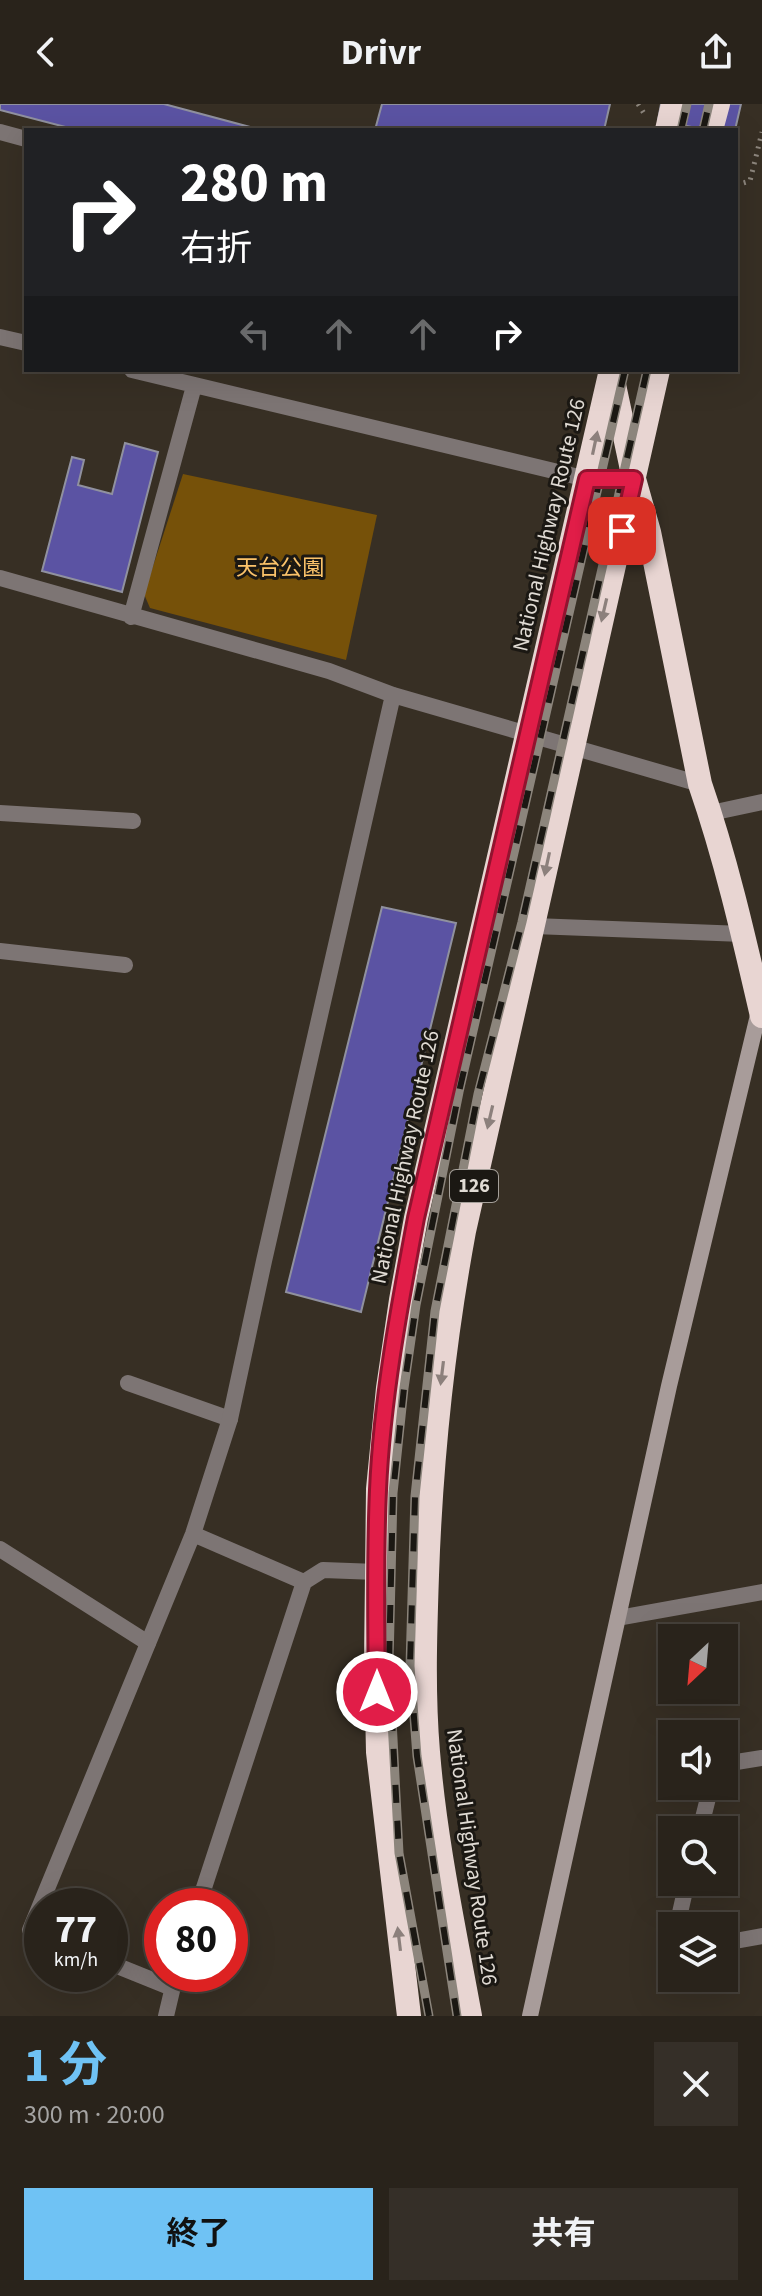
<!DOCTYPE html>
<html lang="ja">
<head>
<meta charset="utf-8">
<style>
  :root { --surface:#29231b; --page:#352f28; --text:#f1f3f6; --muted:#a5a4a3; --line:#45403a; --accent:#6fc2f4 }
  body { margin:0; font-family:"Source Sans 3","Noto Sans JP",sans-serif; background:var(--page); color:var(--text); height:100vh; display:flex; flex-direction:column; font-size:30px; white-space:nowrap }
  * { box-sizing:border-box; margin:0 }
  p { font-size:26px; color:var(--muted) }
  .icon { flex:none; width:44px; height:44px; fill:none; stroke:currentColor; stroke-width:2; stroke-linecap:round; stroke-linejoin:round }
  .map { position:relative; height:1912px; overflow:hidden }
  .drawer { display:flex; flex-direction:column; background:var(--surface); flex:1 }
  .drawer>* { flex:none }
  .top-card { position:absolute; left:24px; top:24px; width:714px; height:244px; border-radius:0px; box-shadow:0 8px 32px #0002,0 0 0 2px var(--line); background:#202124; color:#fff; overflow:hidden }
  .needle { width:52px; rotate:206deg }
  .fabs { position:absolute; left:658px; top:1520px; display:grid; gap:16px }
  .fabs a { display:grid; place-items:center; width:80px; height:80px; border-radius:0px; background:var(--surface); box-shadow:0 8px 32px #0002,0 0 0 2px var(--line); font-size:40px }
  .speed { position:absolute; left:24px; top:1784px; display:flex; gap:16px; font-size:40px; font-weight:700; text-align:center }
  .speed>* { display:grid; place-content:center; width:104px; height:104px; border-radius:50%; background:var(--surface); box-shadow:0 8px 32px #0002,0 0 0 2px var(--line); line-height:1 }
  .speed small { font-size:20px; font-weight:400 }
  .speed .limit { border:12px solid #d22; background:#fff; color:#111 }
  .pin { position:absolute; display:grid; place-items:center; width:68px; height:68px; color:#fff; margin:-34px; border-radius:16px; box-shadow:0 4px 12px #0006 }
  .me { position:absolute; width:88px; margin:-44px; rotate:0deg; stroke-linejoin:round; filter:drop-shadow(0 0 6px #0008) }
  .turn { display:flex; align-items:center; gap:28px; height:168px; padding:0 24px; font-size:36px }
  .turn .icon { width:104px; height:104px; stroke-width:2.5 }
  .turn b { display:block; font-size:56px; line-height:68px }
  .lanes { display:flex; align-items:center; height:76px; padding:0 24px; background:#0003; justify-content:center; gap:40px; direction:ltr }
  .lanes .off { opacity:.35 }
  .round { display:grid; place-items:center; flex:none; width:84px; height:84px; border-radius:0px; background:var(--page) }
  .summary { display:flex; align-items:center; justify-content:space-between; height:136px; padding:0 24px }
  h1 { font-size:48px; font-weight:700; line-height:60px; color:var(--accent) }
  .button { display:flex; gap:16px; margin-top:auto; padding:16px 24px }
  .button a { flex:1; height:92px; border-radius:0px; background:var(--accent); color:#111; font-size:32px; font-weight:700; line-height:92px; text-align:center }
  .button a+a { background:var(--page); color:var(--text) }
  header { display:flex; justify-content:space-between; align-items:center; height:104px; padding:0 24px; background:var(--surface); font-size:36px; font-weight:700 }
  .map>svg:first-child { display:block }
  .green { fill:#765109 }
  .building { fill:#5b53a3; stroke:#90919f; stroke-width:2 }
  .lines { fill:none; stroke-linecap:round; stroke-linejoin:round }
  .path { stroke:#8d867d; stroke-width:5; stroke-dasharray:2 6; stroke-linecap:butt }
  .lane { stroke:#7d7574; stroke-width:16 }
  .street { stroke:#7d7574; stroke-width:16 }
  .secondary { stroke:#a89c9a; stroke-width:16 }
  .highway { stroke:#e8d5d2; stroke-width:24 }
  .rail-casing { stroke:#8c857c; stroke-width:9 }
  .rail { stroke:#1b1813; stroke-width:6; stroke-dasharray:18; stroke-linecap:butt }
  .oneway { fill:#8c807c }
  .route-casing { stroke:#92132f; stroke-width:20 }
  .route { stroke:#e11d48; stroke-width:14 }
  .labels { text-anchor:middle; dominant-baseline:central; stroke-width:6; stroke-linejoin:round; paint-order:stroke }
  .shield { fill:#1b1813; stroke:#a5a09a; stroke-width:2 }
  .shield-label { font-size:20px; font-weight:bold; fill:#e0dbd4 }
  .street-label { font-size:22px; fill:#e0dbd4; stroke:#1b1813 }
  .park-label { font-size:22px; fill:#fbc36a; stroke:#1b1813 }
</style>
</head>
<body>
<header><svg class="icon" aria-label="back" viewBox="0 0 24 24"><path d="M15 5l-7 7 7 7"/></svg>Drivr<svg class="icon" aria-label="share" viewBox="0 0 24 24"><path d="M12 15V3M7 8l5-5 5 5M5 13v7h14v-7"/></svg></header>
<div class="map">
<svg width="762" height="1912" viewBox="0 0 762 1912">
  <rect width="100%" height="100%" fill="#372f24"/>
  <path class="green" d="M183,370L377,411L346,556L150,504L144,490Z"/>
  <path class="building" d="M0,0H164L261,26H77L0,6Z
    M382,0H610L604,26H375Z
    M661,0H741L735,26H706L658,16Z
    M125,339L158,348L122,488L42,467L72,353L84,356L78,381L112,390Z
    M382,803L456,819L361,1208L286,1188Z"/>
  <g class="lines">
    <path class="path" d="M638,0L645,11
      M736,81L750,77L762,28"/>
    <path class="lane" d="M0,28L26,35
      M0,709L133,717
      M534,822L743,830
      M0,847L125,861
      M128,1279L230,1315
      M0,1445L148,1539
      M618,1514L762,1488
      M724,1660L762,1654
      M700,1726L711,1682
      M677,1822L687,1778
      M724,1839L762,1832
      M672,1841L670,1849H672"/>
    <path class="street" d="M0,233L26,239
      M132,266L587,375H634
      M0,474L329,567L393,591L700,680
      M131,513L194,282
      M711,709L762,698
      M193,1430L304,1478
      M198,1802L304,1478L323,1466L377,1468
      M42,1831L30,1826L193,1430L230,1315L264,1157L393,591
      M110,1859L172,1884
      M166,1912L176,1870"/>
    <path class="secondary" d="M530,1912L669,1282L760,903"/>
    <path class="highway" d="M667,26L673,0
      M711,26L718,0
      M613,276L634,375L649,428L700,680C726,755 744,834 762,912
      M409,1912L378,1648L376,1558L378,1385L388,1284L401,1196L416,1114L611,266
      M470,1912C454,1824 435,1736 428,1648C423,1589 425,1530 427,1471C431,1355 443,1241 464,1127L658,266"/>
    <g class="rail-casing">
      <path id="rail" d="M681,26L687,0
        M703,26L709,0
        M429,1912L399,1749L389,1559L393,1389L404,1284L416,1201L459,988L625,266
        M457,1912L417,1652L410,1562L415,1392L435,1207L478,990L522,818L647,266"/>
    </g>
    <use href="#rail" class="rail"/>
  </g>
  <defs><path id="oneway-solid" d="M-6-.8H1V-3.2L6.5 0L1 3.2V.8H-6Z" transform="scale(2)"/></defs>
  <g class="oneway">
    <use href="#oneway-solid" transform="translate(595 339) rotate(-78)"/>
    <use href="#oneway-solid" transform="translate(604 506) rotate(103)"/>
    <use href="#oneway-solid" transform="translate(547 760) rotate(102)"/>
    <use href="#oneway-solid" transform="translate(490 1013) rotate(103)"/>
    <use href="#oneway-solid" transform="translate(442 1269) rotate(97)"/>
    <use href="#oneway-solid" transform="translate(399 1835) rotate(-97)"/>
  </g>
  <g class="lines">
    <g class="route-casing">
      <path id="route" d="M377,1588C376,1521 375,1453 378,1386C382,1295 399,1204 416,1114L587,375H634L622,427"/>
    </g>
    <use href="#route" class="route"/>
  </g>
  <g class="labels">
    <rect class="shield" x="450" y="1066" width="48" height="32" rx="6"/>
    <g class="shield-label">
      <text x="474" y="1082">126</text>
    </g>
    <g class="street-label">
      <text transform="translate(549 421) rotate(-77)">National Highway Route 126</text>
      <text transform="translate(405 1053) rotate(-78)">National Highway Route 126</text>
      <text transform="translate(472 1753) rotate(82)">National Highway Route 126</text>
    </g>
    <g class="park-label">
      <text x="280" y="464">天台公園</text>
    </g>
  </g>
</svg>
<div class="fabs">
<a><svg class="needle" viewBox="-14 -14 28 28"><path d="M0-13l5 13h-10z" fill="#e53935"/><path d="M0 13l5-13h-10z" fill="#a5a4a3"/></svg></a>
<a><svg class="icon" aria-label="sound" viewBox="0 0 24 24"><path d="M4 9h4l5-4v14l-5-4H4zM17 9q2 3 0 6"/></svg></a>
<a><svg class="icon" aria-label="search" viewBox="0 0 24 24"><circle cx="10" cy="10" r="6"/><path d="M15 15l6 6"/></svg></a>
<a><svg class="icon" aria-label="layers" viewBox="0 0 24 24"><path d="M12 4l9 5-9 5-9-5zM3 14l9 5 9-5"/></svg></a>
</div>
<div class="speed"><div>77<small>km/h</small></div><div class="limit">80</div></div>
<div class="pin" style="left:622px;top:427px;background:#d93025"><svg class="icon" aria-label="arrive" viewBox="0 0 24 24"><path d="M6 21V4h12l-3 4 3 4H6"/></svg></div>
<svg class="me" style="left:377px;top:1588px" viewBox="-20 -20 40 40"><circle r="17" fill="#e11d48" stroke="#fff" stroke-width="3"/><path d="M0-11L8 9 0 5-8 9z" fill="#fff"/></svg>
<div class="top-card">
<div class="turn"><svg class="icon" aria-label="right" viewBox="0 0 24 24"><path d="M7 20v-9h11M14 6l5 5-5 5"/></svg><div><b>280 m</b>右折</div></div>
<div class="lanes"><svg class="icon off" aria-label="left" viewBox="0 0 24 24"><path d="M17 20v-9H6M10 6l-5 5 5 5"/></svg><svg class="icon off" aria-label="ahead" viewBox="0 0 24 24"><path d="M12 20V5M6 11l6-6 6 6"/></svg><svg class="icon off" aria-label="ahead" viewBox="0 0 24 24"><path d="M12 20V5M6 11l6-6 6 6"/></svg><svg class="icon" aria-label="right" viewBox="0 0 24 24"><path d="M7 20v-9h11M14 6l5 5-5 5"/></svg></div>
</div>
</div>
<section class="drawer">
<div class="summary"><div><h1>1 分</h1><p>300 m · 20:00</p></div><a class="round"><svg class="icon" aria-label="close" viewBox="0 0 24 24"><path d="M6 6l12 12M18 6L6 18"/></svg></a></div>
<div class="button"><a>終了</a><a>共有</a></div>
</section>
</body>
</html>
